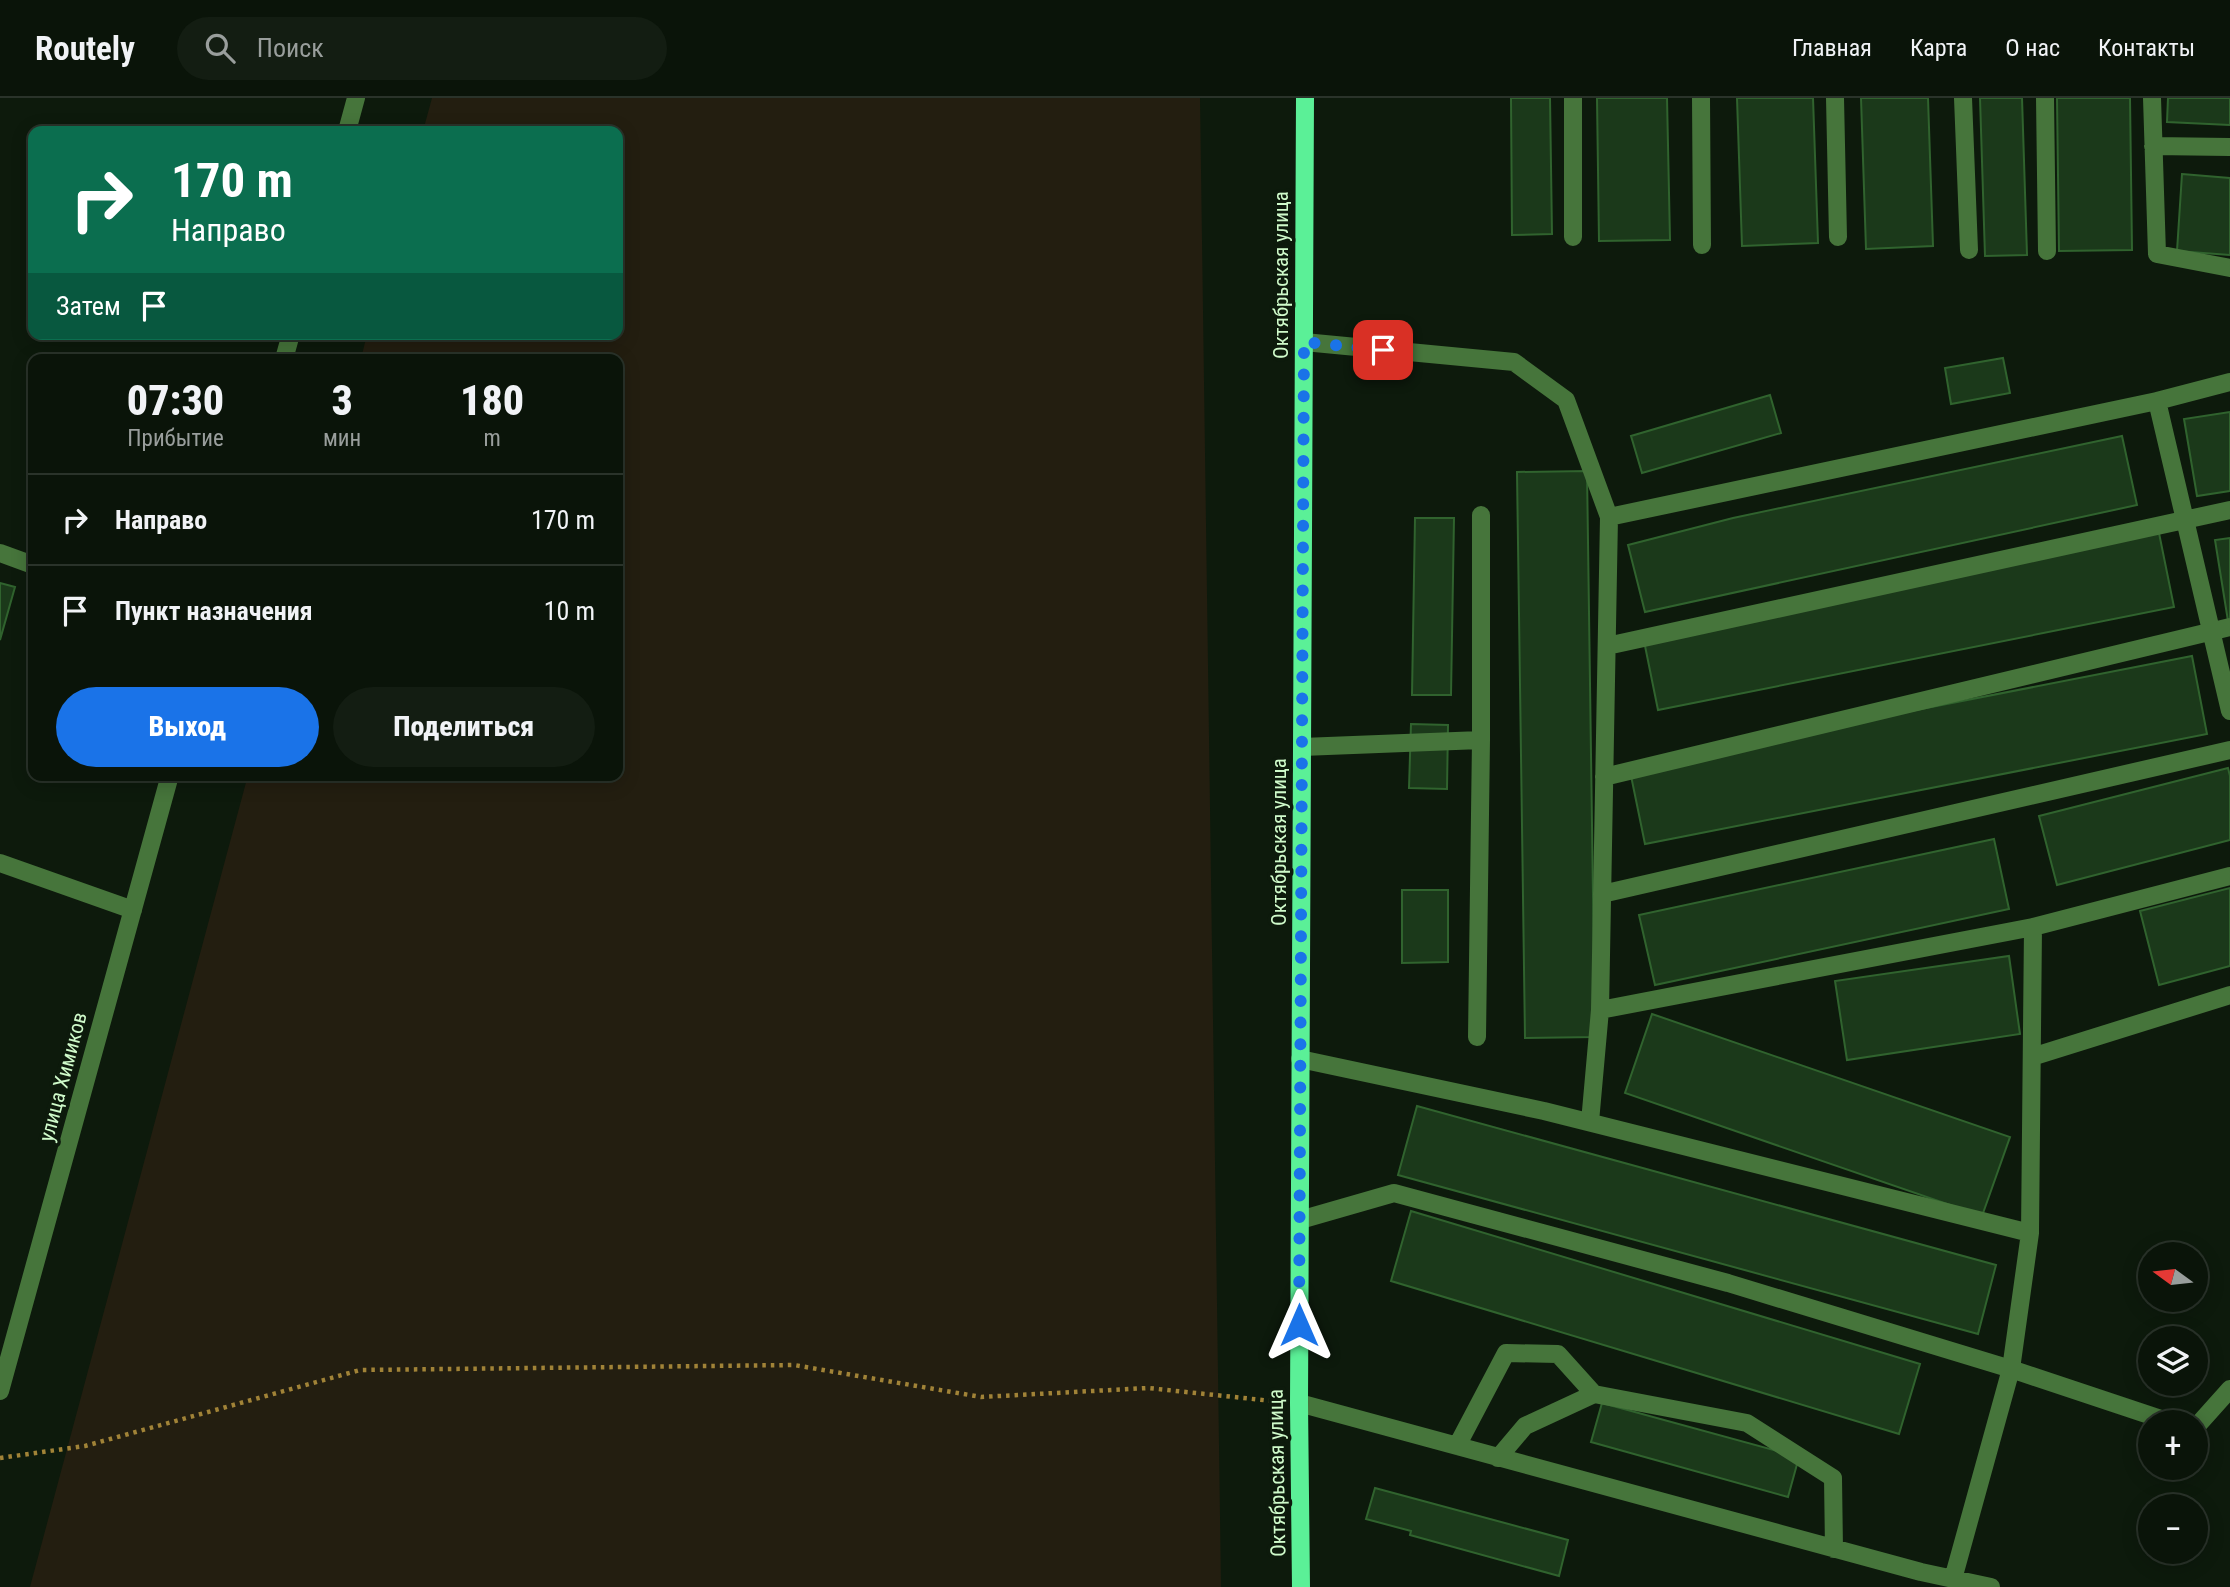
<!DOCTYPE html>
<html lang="ru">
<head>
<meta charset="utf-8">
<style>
  :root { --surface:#0a1409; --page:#131d12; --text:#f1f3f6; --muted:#999e9c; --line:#2a332a; --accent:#1a73e8 }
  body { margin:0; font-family:"Roboto Condensed",sans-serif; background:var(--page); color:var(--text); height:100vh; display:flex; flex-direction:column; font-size:26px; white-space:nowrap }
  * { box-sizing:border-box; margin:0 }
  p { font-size:23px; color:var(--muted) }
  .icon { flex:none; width:38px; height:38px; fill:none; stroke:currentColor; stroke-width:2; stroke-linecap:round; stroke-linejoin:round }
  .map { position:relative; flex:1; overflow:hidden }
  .sheet { position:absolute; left:28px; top:256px; width:595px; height:427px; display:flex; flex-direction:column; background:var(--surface); border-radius:14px; box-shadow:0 4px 18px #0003,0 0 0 2px var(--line) }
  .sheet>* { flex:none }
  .hud { position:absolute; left:28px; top:28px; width:595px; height:214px; border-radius:14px; box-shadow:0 4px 18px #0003,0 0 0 2px var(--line); background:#0b6e4f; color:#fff; overflow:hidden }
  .needle { width:46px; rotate:285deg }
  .controls { position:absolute; left:2138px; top:1144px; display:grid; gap:14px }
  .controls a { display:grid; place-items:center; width:70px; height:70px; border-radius:50%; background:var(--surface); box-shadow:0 4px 18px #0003,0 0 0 2px var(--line); font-size:35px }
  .pin { position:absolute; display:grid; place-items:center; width:60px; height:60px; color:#fff; margin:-30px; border-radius:14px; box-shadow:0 4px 10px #0006 }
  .me { position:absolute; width:77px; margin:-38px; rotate:0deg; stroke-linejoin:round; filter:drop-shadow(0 0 5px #0008) }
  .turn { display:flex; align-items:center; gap:24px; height:147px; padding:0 28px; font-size:32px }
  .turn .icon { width:91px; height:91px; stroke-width:2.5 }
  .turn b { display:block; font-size:49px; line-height:60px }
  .then { display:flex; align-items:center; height:66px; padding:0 28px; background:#0003; gap:14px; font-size:26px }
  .eta { display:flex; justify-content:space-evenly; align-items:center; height:119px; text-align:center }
  .eta b { font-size:42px; font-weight:800; line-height:49px }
  .primary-button { display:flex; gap:14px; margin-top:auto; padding:14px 28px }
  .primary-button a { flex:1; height:80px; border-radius:42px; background:var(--accent); color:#fff; font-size:28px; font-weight:800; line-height:80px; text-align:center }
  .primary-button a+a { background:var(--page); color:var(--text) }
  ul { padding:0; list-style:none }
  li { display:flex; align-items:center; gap:21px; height:91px; padding:0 28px; border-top:2px solid var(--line) }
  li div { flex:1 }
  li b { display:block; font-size:26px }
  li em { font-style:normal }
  header { display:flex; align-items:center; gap:42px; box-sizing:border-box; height:98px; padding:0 35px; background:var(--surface); border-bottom:2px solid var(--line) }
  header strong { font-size:33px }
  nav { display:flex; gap:38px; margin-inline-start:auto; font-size:24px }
  .search { width:490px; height:63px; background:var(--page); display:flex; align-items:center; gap:18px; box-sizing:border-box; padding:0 24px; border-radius:38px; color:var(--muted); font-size:26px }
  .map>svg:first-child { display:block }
  .green { fill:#231e10 }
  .building { fill:#1b391a; stroke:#30632e; stroke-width:2 }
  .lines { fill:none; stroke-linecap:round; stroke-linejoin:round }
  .path { stroke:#a18337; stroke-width:4.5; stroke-dasharray:3.5 5; stroke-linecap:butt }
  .minor { stroke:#46753b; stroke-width:18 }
  .major { stroke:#5bf097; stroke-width:18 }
  .route { stroke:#1a73e8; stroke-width:12; stroke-dasharray:0 21.6 }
  .labels { text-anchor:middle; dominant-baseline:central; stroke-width:7; stroke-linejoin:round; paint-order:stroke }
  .street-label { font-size:21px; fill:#cffaca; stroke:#0d1a0c }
</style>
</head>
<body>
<header>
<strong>Routely</strong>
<div class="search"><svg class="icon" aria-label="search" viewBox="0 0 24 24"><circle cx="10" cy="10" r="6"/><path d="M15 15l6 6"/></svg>Поиск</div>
<nav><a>Главная</a><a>Карта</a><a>О нас</a><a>Контакты</a></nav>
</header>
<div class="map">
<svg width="2230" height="1489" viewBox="0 0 2230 1489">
  <rect width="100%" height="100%" fill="#0d1a0c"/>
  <path class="green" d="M432,0H1200L1221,1489H30L248,677H618V261H361L367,236H618V33H423Z"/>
  <path class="building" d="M1511,0H1550L1552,136L1512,137Z
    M1597,0H1667L1670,142L1599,143Z
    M1737,0H1813L1818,145L1742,148Z
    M1861,0H1928L1933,148L1866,151Z
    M1980,0H2022L2027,157L1985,158Z
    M2057,0H2130L2132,152L2059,153Z
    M2168,0H2230V27L2167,24Z
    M2182,76L2230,80V157L2177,153Z
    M2003,260L2010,295L1951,306L1945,270Z
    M1770,297L1781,335L1642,375L1631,338Z
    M2230,314V393L2197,398L2184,321Z
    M2122,338L2137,407L1645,514L1628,447L1733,420Z
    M1587,373L1595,939L1525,940L1517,374Z
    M1415,420H1454L1451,597H1412Z
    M2159,435L2174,509L1658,612L1643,538Z
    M2230,440V522L2228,523L2215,442Z
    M0,485L15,489L0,542Z
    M2192,558L2207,636L1645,746L1629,668Z
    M1411,626L1448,627L1447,691L1409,690Z
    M2228,670L2230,678V742L2057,787L2039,718Z
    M1994,741L2009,811L1655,887L1639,817Z
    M2230,790V868L2159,887L2140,813Z
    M1402,792H1448V864L1402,865Z
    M2009,858L2020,936L1847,962L1835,883Z
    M1652,916L2010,1039L1982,1118L1625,995Z
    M1417,1008L1996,1167L1978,1236L1398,1077Z
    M1411,1113L1920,1266L1899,1336L1391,1183Z
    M1602,1305L1799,1359L1788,1399L1591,1344Z
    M1375,1390L1568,1442L1559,1478L1410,1437L1411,1433L1366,1421Z"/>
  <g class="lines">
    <path class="path" d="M0,1360L85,1348L360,1272L794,1267L981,1299L1148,1290L1272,1303"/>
    <path class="minor" d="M1573,0V139
      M1701,0L1702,147
      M1835,0L1838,139
      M1963,0L1969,152
      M2045,0L2047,153
      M2152,0L2157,156L2230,170
      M347,33L356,0
      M2153,48L2230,49
      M1304,244L1514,264L1566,302L1609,419L2157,303L2230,613
      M284,261L291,236
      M2157,303L2230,284
      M0,455L33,467
      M1607,548L2230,412
      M1481,642V417
      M1302,649L1481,642L1477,939
      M1604,679L2230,529
      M0,765L133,812
      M1602,796L2230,652
      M2033,829L2230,778
      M1600,912L1609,419
      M2032,959L2230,897
      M1300,961L1544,1013L2030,1135L2011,1271L2173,1325
      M1590,1024L1600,912L2033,829L2030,1135
      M1300,1122L1394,1095L1728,1185L2011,1271L1953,1481
      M0,1293L170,677
      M1299,1305L1921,1474L1991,1489
      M2196,1329L2230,1291
      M1457,1348L1506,1255L1558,1256L1594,1296
      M1498,1360L1525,1328L1594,1296L1747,1325L1833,1380L1834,1451"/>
    <path class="major" d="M1301,1489L1299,1305L1305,0"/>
  </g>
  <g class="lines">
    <path class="route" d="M1299,1227L1304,244L1383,252"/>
  </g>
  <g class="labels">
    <g class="street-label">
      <text transform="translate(1281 177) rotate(-90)">Октябрьская улица</text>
      <text transform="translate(1279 744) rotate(-90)">Октябрьская улица</text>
      <text transform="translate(63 979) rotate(-75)">улица Химиков</text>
      <text transform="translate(1277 1375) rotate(-91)">Октябрьская улица</text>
    </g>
  </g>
</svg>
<div class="controls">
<a><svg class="needle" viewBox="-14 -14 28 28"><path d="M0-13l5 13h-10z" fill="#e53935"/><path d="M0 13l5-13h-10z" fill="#999e9c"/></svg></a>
<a><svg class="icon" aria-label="layers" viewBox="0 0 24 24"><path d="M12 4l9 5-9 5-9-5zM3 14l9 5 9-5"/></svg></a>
<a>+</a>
<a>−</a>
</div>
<div class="pin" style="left:1383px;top:252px;background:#d93025"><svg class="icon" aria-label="arrive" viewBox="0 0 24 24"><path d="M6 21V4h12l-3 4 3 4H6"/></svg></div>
<svg class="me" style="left:1299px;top:1227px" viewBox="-20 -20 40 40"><path d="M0-17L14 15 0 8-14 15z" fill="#1a73e8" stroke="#fff" stroke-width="4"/></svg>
<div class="hud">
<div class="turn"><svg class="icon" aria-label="right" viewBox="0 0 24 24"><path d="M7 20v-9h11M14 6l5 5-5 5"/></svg><div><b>170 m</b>Направо</div></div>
<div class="then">Затем<svg class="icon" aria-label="arrive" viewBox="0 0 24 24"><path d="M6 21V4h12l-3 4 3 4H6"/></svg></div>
</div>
<section class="sheet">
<div class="eta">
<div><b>07:30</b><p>Прибытие</p></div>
<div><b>3</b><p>мин</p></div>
<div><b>180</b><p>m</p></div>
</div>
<ul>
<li><svg class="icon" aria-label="right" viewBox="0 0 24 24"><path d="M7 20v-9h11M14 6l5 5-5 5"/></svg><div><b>Направо</b></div><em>170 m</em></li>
<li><svg class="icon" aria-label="arrive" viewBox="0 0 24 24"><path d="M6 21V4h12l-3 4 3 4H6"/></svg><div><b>Пункт назначения</b></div><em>10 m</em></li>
</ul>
<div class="primary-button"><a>Выход</a><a>Поделиться</a></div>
</section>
</div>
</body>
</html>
